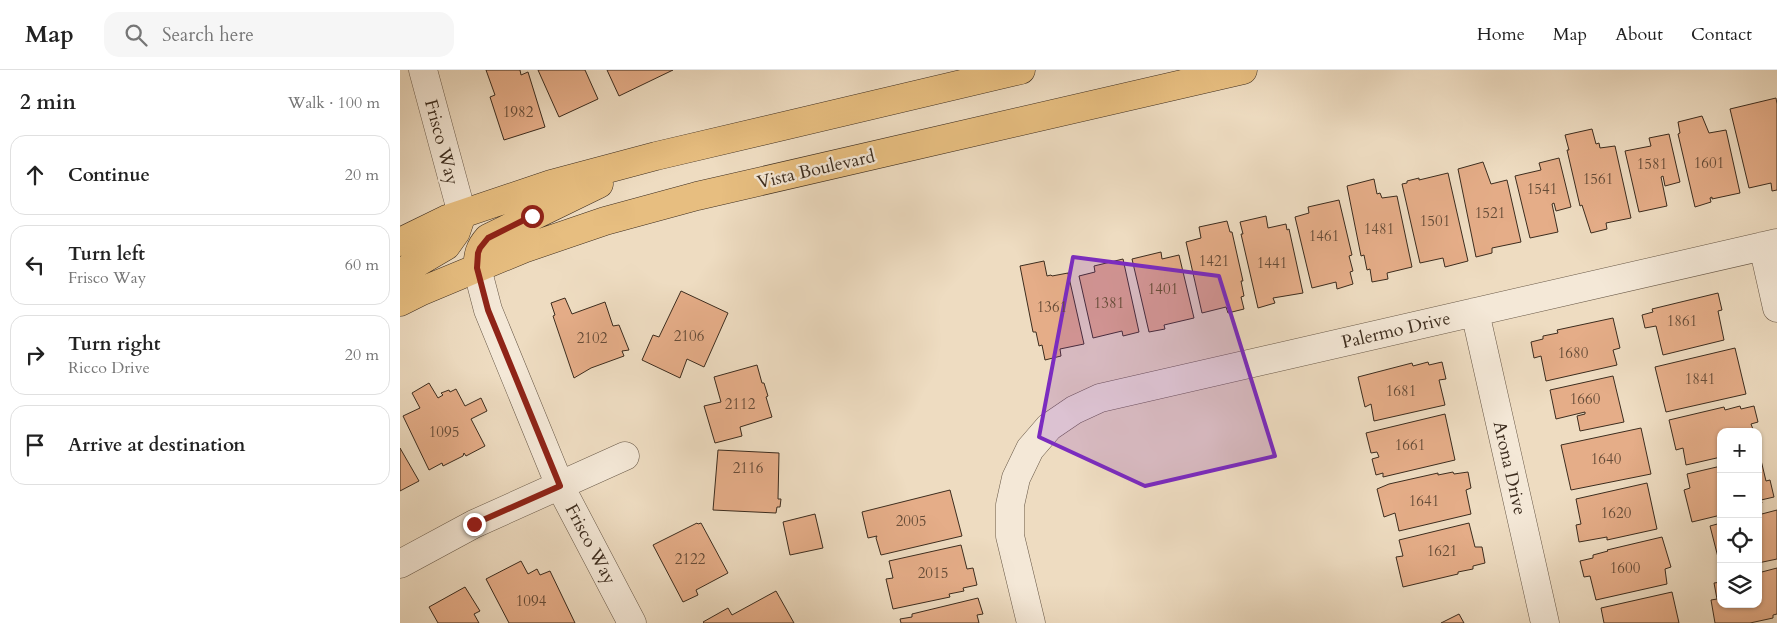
<!DOCTYPE html>
<meta charset="utf-8">
<style>
:root{--surface:#fff;--page:#f6f6f6;--text:#222;--muted:#767676;--line:#e0e0e0}
body{margin:0;font-family:Cardo,serif;background:var(--page);color:var(--text)}
.controls{position:absolute;right:15px;bottom:15px;display:grid;overflow:hidden;border-radius:10px;box-shadow:0 1px 4px #0004}
.controls button{width:45px;height:45px;display:grid;place-items:center;padding:0;border:0;border-bottom:1px solid var(--line);background:var(--surface);color:var(--text);font:25px sans-serif}
.stop{position:absolute;width:15px;height:15px;margin:-11px;border:4px solid #8f2418;border-radius:50%;background:#fff}
.stop.end{background:#8f2418;border-color:#fff;box-shadow:0 1px 5px #0008}
.list{margin:0;padding:0;list-style:none}
h2{display:flex;justify-content:space-between;align-items:center;height:65px;margin:0;padding:0 20px;font-size:21px}
h2 small{font-size:16px;font-weight:400;color:var(--muted)}
.list li{display:grid;grid-template-columns:32px 1fr auto;gap:15px;align-items:center;box-sizing:border-box;height:80px;margin:0 10px 10px;padding:0 10px;border:1px solid var(--line);border-radius:15px}
.list b{display:block;font-size:19px;white-space:nowrap}
.list p{margin:0;font-size:16px;white-space:nowrap;color:var(--muted)}
.list em{font-size:16px;font-style:normal;color:var(--muted)}
.icon{flex:none;width:28px;height:28px;fill:none;stroke:currentColor;stroke-width:2;stroke-linecap:round;stroke-linejoin:round}
.map{position:relative;flex:none;width:1377px;height:553px;overflow:hidden}
header{display:flex;align-items:center;gap:30px;box-sizing:border-box;height:70px;padding:0 25px;background:var(--surface);border-bottom:1px solid var(--line)}
header strong{font-size:24px}
nav{display:flex;gap:28px;margin-inline-start:auto;font-size:18px}
.search{width:350px;height:45px;background:var(--page);display:flex;align-items:center;gap:12px;box-sizing:border-box;padding:0 18px;border-radius:15px;color:var(--muted);font-size:19px}
main{display:flex}
aside{flex:1;background:var(--surface)}
.map>svg:first-child{display:block}
.building{fill:#e5ad88;stroke:#3c2c1e}
.lines{fill:none;stroke-linecap:round;stroke-linejoin:round}
.minor-casing{stroke:#685847;stroke-width:29}
.major-casing{stroke:#3c2c1e;stroke-width:29}
.minor{stroke:#f4e8d7;stroke-width:28}
.major{stroke:#e7be80;stroke-width:28}
.route{stroke:#8f2418;stroke-width:6}
.marked{fill:#7b2cbf;fill-opacity:0.2;stroke:#7b2cbf;stroke-width:4;stroke-linejoin:round}
.labels{text-anchor:middle;stroke-width:4.5;stroke-linejoin:round;paint-order:stroke}
.number-label{font-size:15px;fill:#664c38}
.street-label{font-size:18px;fill:#3c2c1e;stroke:#f4e8d7}
</style>
<header>
<strong>Map</strong>
<div class="search"><svg class="icon" aria-label="search" viewBox="0 0 24 24"><circle cx="10" cy="10" r="6"/><path d="M15 15l6 6"/></svg>Search here</div>
<nav><a>Home</a><a>Map</a><a>About</a><a>Contact</a></nav>
</header>
<main>
<aside>
<h2>2 min<small>Walk · 100 m</small></h2>
<ul class="list">
<li><svg class="icon" aria-label="ahead" viewBox="0 0 24 24"><path d="M12 20V5M6 11l6-6 6 6"/></svg><div><b>Continue</b></div><em>20 m</em></li>
<li><svg class="icon" aria-label="left" viewBox="0 0 24 24"><path d="M17 20v-9H6M10 6l-5 5 5 5"/></svg><div><b>Turn left</b><p>Frisco Way</p></div><em>60 m</em></li>
<li><svg class="icon" aria-label="right" viewBox="0 0 24 24"><path d="M7 20v-9h11M14 6l5 5-5 5"/></svg><div><b>Turn right</b><p>Ricco Drive</p></div><em>20 m</em></li>
<li><svg class="icon" aria-label="arrive" viewBox="0 0 24 24"><path d="M6 21V4h12l-3 4 3 4H6"/></svg><div><b>Arrive at destination</b></div></li>
</ul>
</aside>
<div class="map">
<svg width="1377" height="553" viewBox="0 0 1377 553">
<rect width="100%" height="100%" fill="#eedcc1"/>
<filter id="stains"><feTurbulence type="fractalNoise" baseFrequency=".004" numOctaves="4"/><feColorMatrix values="0 0 0 0 .2 0 0 0 0 .09 0 0 0 0 .02 0 0 0 .5 -.17"/></filter>
<radialGradient id="worn" r=".72"><stop offset=".6" stop-color="#630" stop-opacity="0"/><stop offset="1" stop-color="#630" stop-opacity=".3"/></radialGradient>
<!-- building -->
<path class="building" d="M86 0H120L121 5 128 2 145 57 104 70 90 27 95 25Z
M138 0H185L198 29 159 47Z
M207 0H273L219 26Z
M1376 28 1377 34V120L1372 121 1371 113 1349 118 1330 39Z
M1302 46 1309 63 1326 60 1340 123 1312 129V127L1310 128 1311 132 1295 137 1278 64 1280 63 1278 52Z
M1192 59 1196 74 1199 73 1200 78 1215 76 1231 148 1206 153 1207 159 1191 163 1182 135 1180 136 1167 80H1169L1165 65Z
M1269 64 1280 112 1265 116 1263 106 1261 107 1267 136 1239 142 1225 81 1251 76 1249 68Z
M1159 88 1171 137 1156 141 1154 133 1152 134 1158 162 1130 168 1115 106 1141 100 1139 93Z
M1083 92 1091 114 1107 110 1121 172 1092 178V183L1076 187 1058 99Z
M1048 103 1068 191 1045 197 1043 188 1020 193 1002 114 1007 113V111L1019 108V110Z
M974 109 977 124 980 123 982 128 997 126 1012 197 987 203 988 209 972 212 970 199 967 200 964 185 961 186 947 116Z
M939 130 952 185 949 186 953 201 950 202 953 214 937 219 936 212 912 218 895 147 909 143 908 137Z
M866 146 868 158 886 154 887 160 889 159 903 223 873 228 875 233 858 238 841 164H843L840 152Z
M827 151 830 162H832L843 211H841L844 226 841 227 844 239 828 243 826 237 802 243 786 172 801 168 799 157Z
M761 182 762 189 779 185 794 248 764 255 765 259 749 262 732 189Z
M723 189 739 262 723 266 722 261 693 268 679 206 695 202 694 196Z
M644 191 647 206 651 205 652 206 668 203 684 274 660 279 661 286 645 290 642 275 639 276 636 262H633L620 196Z
M281 221 328 243 304 297 287 289 280 308 242 290 253 265 259 267Z
M1318 223 1322 240 1318 241 1324 270 1263 285 1256 256 1245 258 1242 245 1253 242 1252 239Z
M165 228 172 244 205 232 213 256 219 255 229 280 222 281 224 286 191 298 174 308 153 246 155 245 151 233Z
M1213 248 1220 278 1213 280 1217 295 1146 311 1141 286 1134 288 1131 272 1143 269V266L1158 263 1157 260Z
M1335 278 1346 324 1266 342 1255 297Z
M1028 292 1029 295 1042 292 1046 309 1039 310 1045 335 974 351 971 334 965 337 958 307 1012 293 1013 296Z
M357 295 362 313H364L368 326 366 327 372 347 340 357 342 366 315 373 304 336 321 332 314 307Z
M1213 306 1224 352 1180 361 1177 346 1185 344V342L1156 349 1150 320Z
M29 313 38 328 43 325 41 323 49 320 50 322 56 319 65 336 81 328 87 341 71 349 85 376 66 386 64 383 63 386 43 396 42 393 29 400 3 346 20 338 12 323Z
M1340 336 1341 339 1354 336 1358 352 1351 354 1354 362H1321V387L1286 395 1283 378 1276 380 1269 350 1324 337 1325 340Z
M1045 344 1055 390 983 407V403L976 405 972 389 979 387 977 382 971 383 966 363Z
M1241 358 1251 404 1171 420 1161 375Z
M0 378 19 411 0 421Z
M318 380 379 383 378 429H381L380 437H377L376 443 313 440Z
M1360 386 1366 411 1370 410 1374 427 1361 430 1362 433 1358 434V387Z
M1321 396V445L1292 452 1284 420 1290 418 1287 404Z
M1053 402 1054 404 1068 402 1071 418 1066 420 1071 444 999 461 995 443 984 447 977 419 989 414 1038 403V405Z
M1247 413 1257 459 1207 470V467L1179 472 1176 455 1181 454 1176 429Z
M550 420 562 466 481 485 476 468 477 466 468 468 462 442Z
M1377 440V489L1358 493V445Z
M415 444 423 478 390 485 383 452Z
M297 453 298 454 301 453 328 503 296 520 298 525 283 532 253 475Z
M1069 453 1075 477H1082L1085 493 1073 496V499L1058 502V504L1003 517 996 487 1003 486 999 470Z
M1321 453V499L1310 456Z
M1262 467 1271 497 1265 499 1267 514 1196 530 1190 506 1184 507 1180 491 1193 488V485L1208 481 1207 480Z
M561 475 567 499 573 498 577 515 563 518 564 521 549 524 550 527 493 539 486 509 493 508 489 491Z
M121 491 128 504 137 499 140 505 150 501 175 553H109L86 509Z
M1377 498V544L1373 545V548L1350 553H1315L1311 530 1317 529 1314 513 1321 512V534H1358V503Z
M65 517 80 541 74 544 79 553H38L29 537Z
M376 521 394 553H304L303 552 328 538 332 545Z
M1272 522 1279 553H1204L1201 538Z
M578 528 583 544 577 545 579 553H501L500 549 512 547V544Z
M1059 544 1064 553H1041Z"/>
<g class="lines">
<defs>
<path id="minor" d="M23 0 62 144
M1363 176 1377 238
M77 198 88 240 160 416 232 553
M1075 242 1145 553
M0 494 74 454 225 386
M631 553 610 466V435L616 408 630 379 649 357 674 340 700 328 1377 173"/>
<path id="major" d="M0 172 47 149 151 114 256 86 621 0
M77 198C78 185 79 178 88 168L199 114
M0 203 46 176 56 162 62 144
M0 232 22 221 123 179 205 151 297 126 843 0"/>
</defs>
<!-- minor casing -->
<use href="#minor" class="minor-casing"/>
<!-- major casing -->
<use href="#major" class="major-casing"/>
<!-- minor -->
<use href="#minor" class="minor"/>
<!-- major -->
<use href="#major" class="major"/>
</g>
<g class="lines">
<!-- route -->
<path class="route" d="M74 454 160 416 88 240 77 198 78 183 80 178 88 168 132 146"/>
</g>
<!-- marked area -->
<path class="marked" d="M673 187 819 206 875 386 745 416 639 367Z"/>
<g class="labels">
<!-- number labels -->
<g class="number-label">
<text x="118" y="47">1982</text>
<text x="1309" y="98">1601</text>
<text x="1252" y="99">1581</text>
<text x="1198" y="114">1561</text>
<text x="1142" y="124">1541</text>
<text x="1090" y="148">1521</text>
<text x="1035" y="156">1501</text>
<text x="979" y="164">1481</text>
<text x="924" y="171">1461</text>
<text x="814" y="196">1421</text>
<text x="872" y="198">1441</text>
<text x="763" y="224">1401</text>
<text x="709" y="238">1381</text>
<text x="652" y="242">1361</text>
<text x="1282" y="256">1861</text>
<text x="289" y="271">2106</text>
<text x="192" y="273">2102</text>
<text x="1173" y="288">1680</text>
<text x="1300" y="314">1841</text>
<text x="1001" y="326">1681</text>
<text x="1185" y="334">1660</text>
<text x="340" y="339">2112</text>
<text x="44" y="367">1095</text>
<text x="1010" y="380">1661</text>
<text x="1206" y="394">1640</text>
<text x="348" y="403">2116</text>
<text x="1024" y="436">1641</text>
<text x="1216" y="448">1620</text>
<text x="511" y="456">2005</text>
<text x="1042" y="486">1621</text>
<text x="290" y="494">2122</text>
<text x="1225" y="503">1600</text>
<text x="533" y="508">2015</text>
<text x="131" y="536">1094</text>
</g>
<!-- street labels -->
<g class="street-label">
<text transform="translate(42 72) rotate(75)" y="6">Frisco Way</text>
<text transform="translate(416 99) rotate(-13)" y="6">Vista Boulevard</text>
<text transform="translate(996 260) rotate(-13)" y="6">Palermo Drive</text>
<text transform="translate(1110 398) rotate(77)" y="6">Arona Drive</text>
<text transform="translate(191 474) rotate(62)" y="6">Frisco Way</text>
</g>
</g>
<rect width="100%" height="100%" filter="url(#stains)"/>
<rect width="100%" height="100%" fill="url(#worn)"/>
</svg>
<div class="controls">
<button>+</button>
<button>−</button>
<button><svg class="icon" aria-label="locate" viewBox="0 0 24 24"><circle cx="12" cy="12" r="6"/><path d="M12 2v4M12 18v4M2 12h4M18 12h4"/></svg></button>
<button><svg class="icon" aria-label="layers" viewBox="0 0 24 24"><path d="M12 4l9 5-9 5-9-5zM3 14l9 5 9-5"/></svg></button>
</div>
<div class="stop" style="left:132px;top:146px"></div>
<div class="stop end" style="left:74px;top:454px"></div>
</div>
</main>
